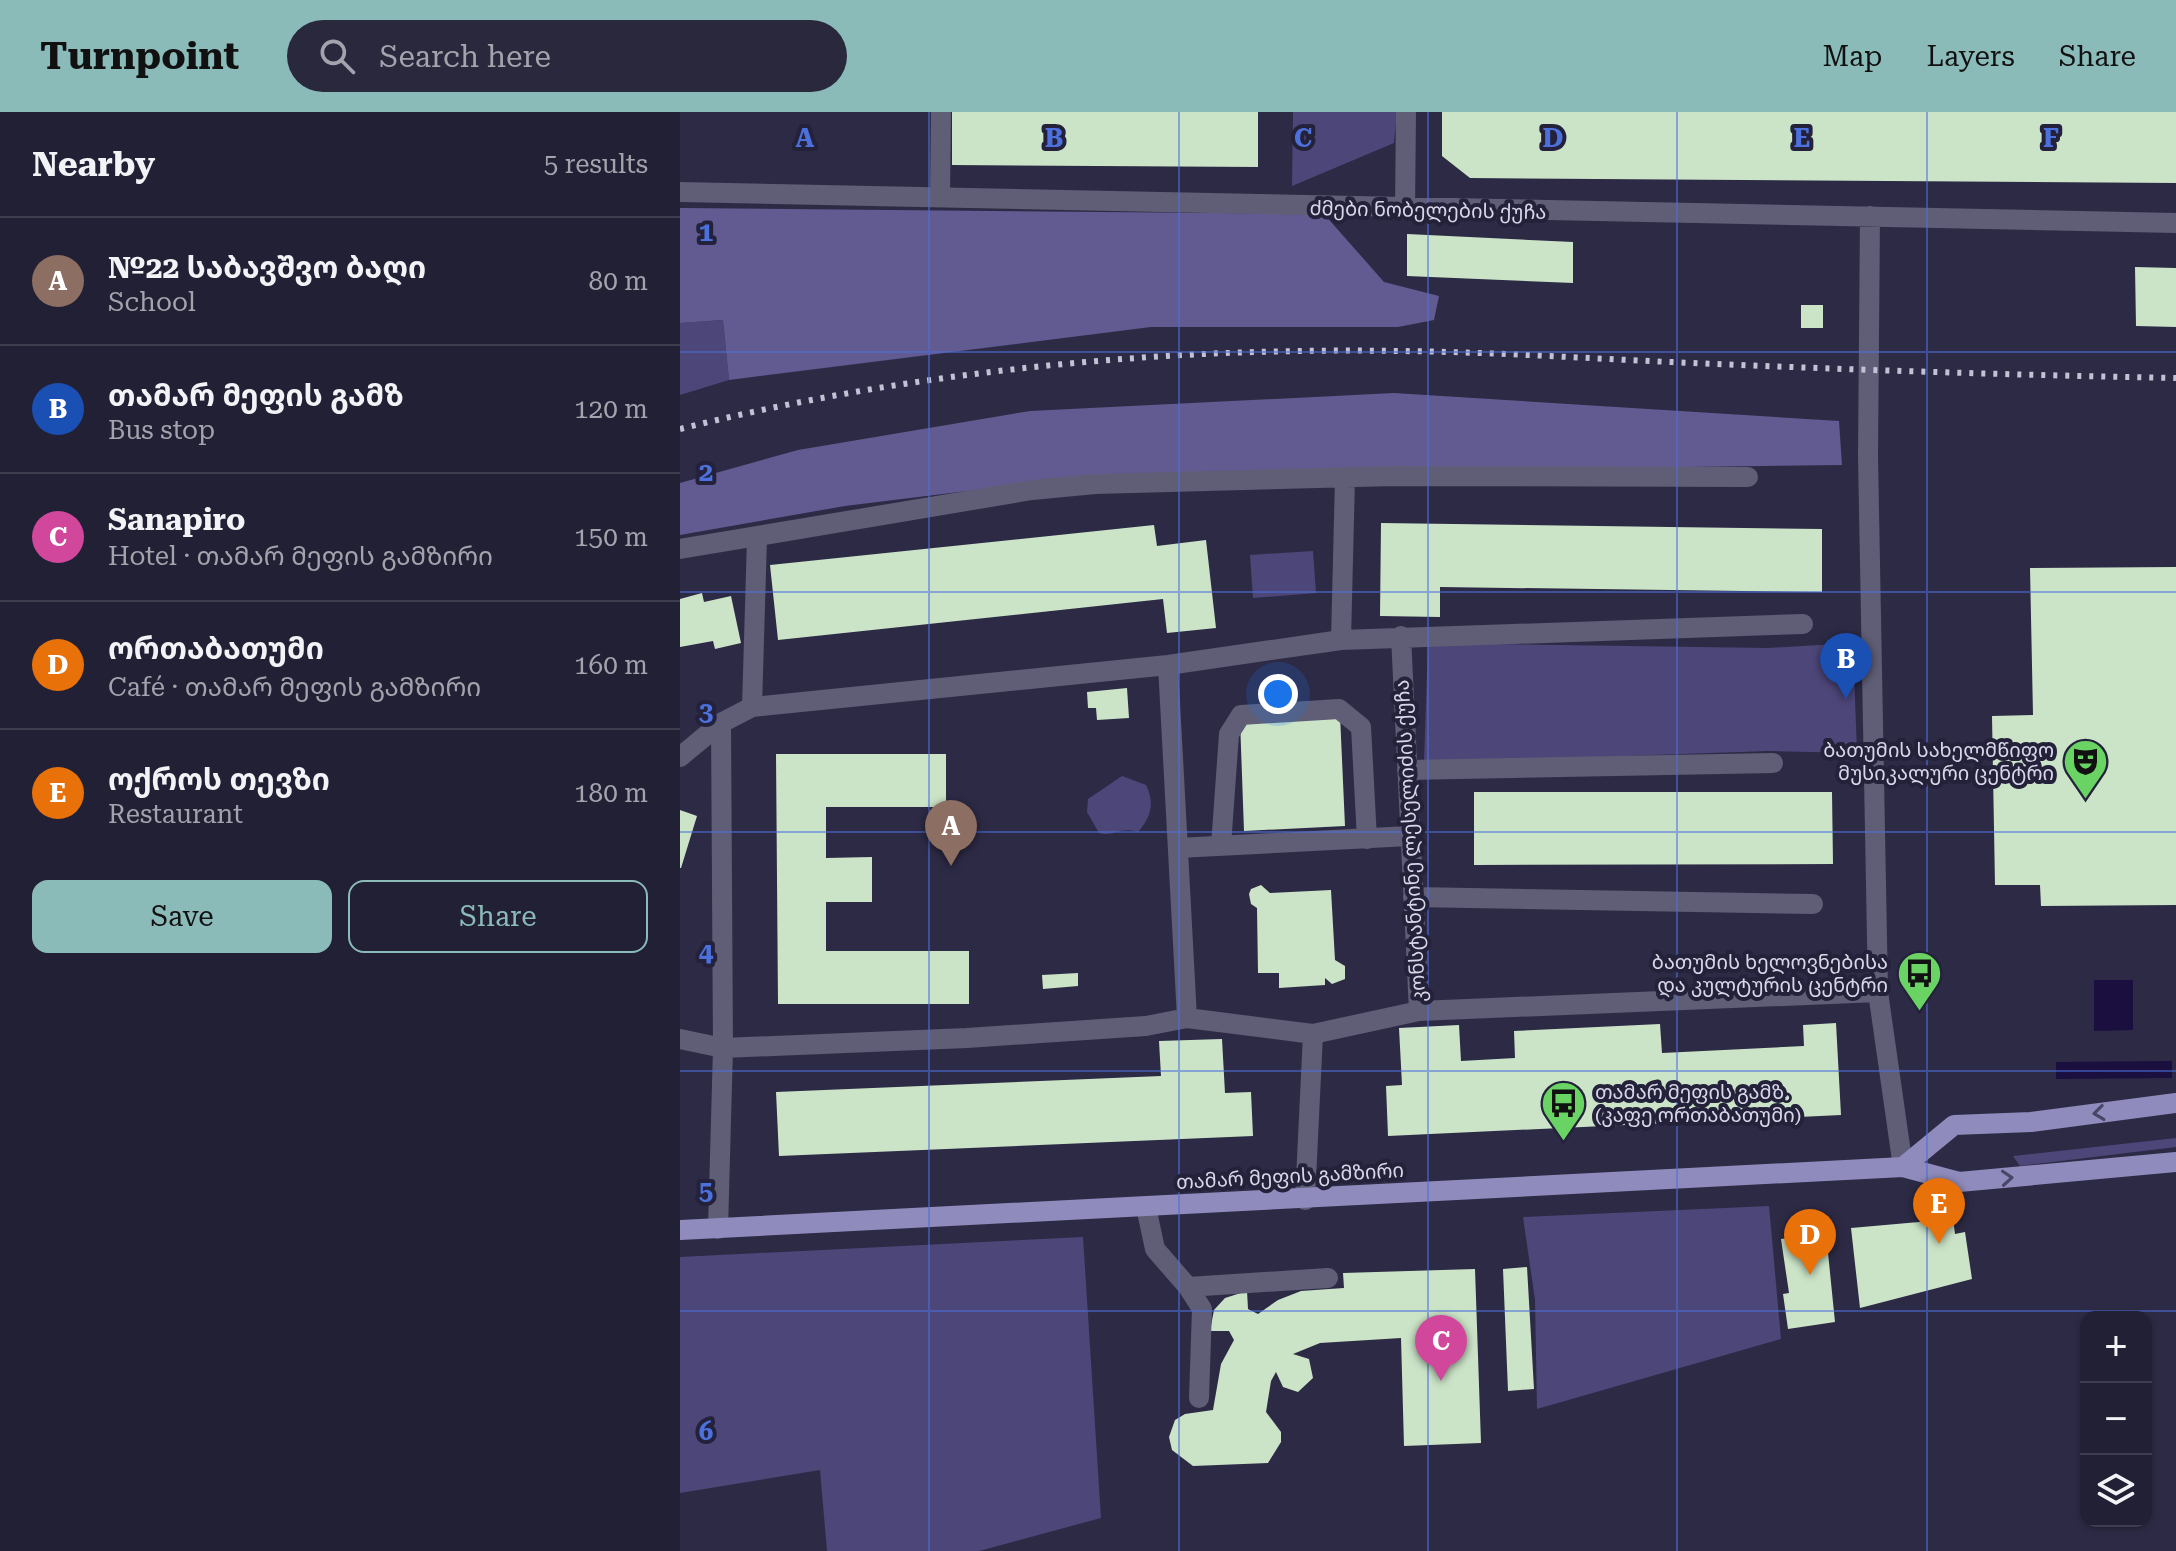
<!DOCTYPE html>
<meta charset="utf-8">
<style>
:root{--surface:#222034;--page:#2a283c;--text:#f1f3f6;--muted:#a2a3ac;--line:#3f3e4f;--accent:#8bbbb9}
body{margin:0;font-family:"Roboto Serif","Noto Sans Georgian",serif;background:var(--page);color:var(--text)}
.controls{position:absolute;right:24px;bottom:24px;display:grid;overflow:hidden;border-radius:16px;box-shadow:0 2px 6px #0004}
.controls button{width:72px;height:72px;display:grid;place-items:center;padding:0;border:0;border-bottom:2px solid var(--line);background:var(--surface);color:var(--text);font:40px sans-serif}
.you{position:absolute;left:598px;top:582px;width:28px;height:28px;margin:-20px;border:6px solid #fff;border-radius:50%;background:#1a73e8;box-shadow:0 0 0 12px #1a73e833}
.badge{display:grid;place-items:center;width:52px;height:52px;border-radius:50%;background:var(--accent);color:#fff;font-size:26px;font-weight:700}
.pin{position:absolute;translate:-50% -66px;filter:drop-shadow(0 2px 4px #0008)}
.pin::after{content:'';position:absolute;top:42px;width:28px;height:24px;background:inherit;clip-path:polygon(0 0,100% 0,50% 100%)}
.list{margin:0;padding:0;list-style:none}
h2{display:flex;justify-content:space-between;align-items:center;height:104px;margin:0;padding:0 32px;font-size:34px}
h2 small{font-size:26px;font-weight:400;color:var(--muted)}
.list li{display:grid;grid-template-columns:52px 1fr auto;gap:24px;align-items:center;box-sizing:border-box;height:128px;padding:0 32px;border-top:2px solid var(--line)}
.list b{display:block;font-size:30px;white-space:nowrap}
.list p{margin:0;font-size:26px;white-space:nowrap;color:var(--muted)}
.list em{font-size:26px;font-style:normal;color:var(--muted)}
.actions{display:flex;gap:16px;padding:24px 32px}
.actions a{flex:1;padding:18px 0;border:2px solid var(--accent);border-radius:16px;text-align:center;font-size:28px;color:var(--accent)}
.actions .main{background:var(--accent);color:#111}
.icon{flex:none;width:44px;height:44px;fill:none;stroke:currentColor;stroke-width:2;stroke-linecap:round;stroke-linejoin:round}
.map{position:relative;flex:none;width:1496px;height:1439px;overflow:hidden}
header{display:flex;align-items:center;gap:48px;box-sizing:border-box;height:112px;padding:0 40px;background:var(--accent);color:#111}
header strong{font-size:38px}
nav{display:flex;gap:44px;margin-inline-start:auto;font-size:28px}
.search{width:560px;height:72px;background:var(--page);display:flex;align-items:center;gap:20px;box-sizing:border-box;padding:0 28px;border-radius:44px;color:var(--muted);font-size:30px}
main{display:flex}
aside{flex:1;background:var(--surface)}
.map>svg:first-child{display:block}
.green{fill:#4d4679}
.forest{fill:#615b91}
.water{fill:#1a0f3e}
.building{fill:#cbe4c8}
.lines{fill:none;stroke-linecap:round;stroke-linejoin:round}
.minor{stroke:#5f5e76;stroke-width:20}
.major{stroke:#8f8bbc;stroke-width:20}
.rail{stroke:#c3c2d4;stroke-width:6;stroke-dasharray:4 8;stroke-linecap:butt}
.oneway{stroke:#494668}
.grid{fill:none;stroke:#4c70dc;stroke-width:2;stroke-opacity:0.55}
.labels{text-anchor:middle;stroke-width:8;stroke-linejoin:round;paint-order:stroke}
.street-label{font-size:20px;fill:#d8d7e8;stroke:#24213a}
.poi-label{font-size:20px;fill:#d8d7e8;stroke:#24213a;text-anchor:end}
.grid-label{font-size:26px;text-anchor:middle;font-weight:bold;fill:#4c70dc;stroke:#24213a;stroke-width:8;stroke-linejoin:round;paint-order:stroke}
</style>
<header>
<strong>Turnpoint</strong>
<div class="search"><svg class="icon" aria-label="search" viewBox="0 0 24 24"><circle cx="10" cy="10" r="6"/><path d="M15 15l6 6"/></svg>Search here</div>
<nav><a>Map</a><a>Layers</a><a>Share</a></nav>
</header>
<main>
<aside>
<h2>Nearby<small>5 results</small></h2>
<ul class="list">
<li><span class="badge" style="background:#8d6e63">A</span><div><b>№22 საბავშვო ბაღი</b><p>School</p></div><em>80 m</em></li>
<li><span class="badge" style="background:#1a4fb4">B</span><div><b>თამარ მეფის გამზ</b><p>Bus stop</p></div><em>120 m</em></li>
<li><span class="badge" style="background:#d1479c">C</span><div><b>Sanapiro</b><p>Hotel · თამარ მეფის გამზირი</p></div><em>150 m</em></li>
<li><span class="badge" style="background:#e8710a">D</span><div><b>ორთაბათუმი</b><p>Café · თამარ მეფის გამზირი</p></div><em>160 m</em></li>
<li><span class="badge" style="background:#e8710a">E</span><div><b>ოქროს თევზი</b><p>Restaurant</p></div><em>180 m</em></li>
</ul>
<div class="actions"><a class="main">Save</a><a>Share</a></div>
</aside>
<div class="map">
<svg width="1496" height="1439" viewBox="0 0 1496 1439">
<rect width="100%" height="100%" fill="#2d2a45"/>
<!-- green -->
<path class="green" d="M613 0H717L714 31 612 74Z
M43 208 49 268 0 283V211Z
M633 439 636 481 573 486 570 443Z
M748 531 1088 536 1173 531 1177 641 1088 639 744 651Z
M442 664 466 673C475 691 471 705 458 720 440 714 434 725 419 721L407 700 408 687Z
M1496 1026V1035L1340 1054 1333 1044Z
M1089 1094 1101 1227 857 1297 855 1188 843 1105Z
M403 1125 421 1406 299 1439H147L140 1358 0 1381V1145Z"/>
<!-- forest -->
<path class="forest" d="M0 96 644 102 704 170 759 184 754 208 718 215H471L49 268 43 208 0 211Z
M714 281 1159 309 1162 353 417 363 165 394 0 423V371L118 338 350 299Z"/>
<!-- water -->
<path class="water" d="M1414 868H1453V918L1414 919Z
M1492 949V966L1376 967V950Z"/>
<!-- building -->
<path class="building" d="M272 0H578V55L272 53Z
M762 0H1496V71L790 66 762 44Z
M727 122 893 130V171L727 164Z
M1455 155 1496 156V215L1456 214Z
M1121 193H1143V216H1121Z
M701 411 1142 417V480L760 475V505L700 504Z
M474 413 477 434 526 428 536 516 487 521 483 487 98 528 90 453Z
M1496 455V793L1361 794 1360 773H1315L1312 604 1353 603 1350 456Z
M22 481 24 490 51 484 61 531 35 537 33 529 0 535V487Z
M447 576 449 606 417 608 416 596H408L407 580Z
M660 603 665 714 564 719 560 608Z
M96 642H266V695H146V746L192 745V790H146V839H289V892H98Z
M794 680H1152L1153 752 794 753Z
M0 698 17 704 1 756H0Z
M581 773 590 781 651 778 655 848 665 854V867L652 872 645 866V873L599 876V861H578L577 796 571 792 569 782 571 777Z
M398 861V874L363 877 362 863Z
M1156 911 1161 1003 708 1024 706 974 722 973 719 916 779 913 781 949 835 946 834 919 980 912 982 941 1124 934 1123 913Z
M542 927 545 981 571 980 573 1024 99 1044 96 980 481 964 479 929Z
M1273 1107 1275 1122 1285 1120 1292 1167 1180 1196 1171 1116Z
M1146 1121 1155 1210 1108 1217 1103 1182 1109 1181 1101 1127Z
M847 1155 854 1277 828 1279 823 1157Z
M795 1157 801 1331 724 1334 721 1226 640 1231 613 1242 629 1247 633 1266 618 1280 603 1275 596 1260 591 1269 586 1300 601 1320V1330L588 1351 513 1354 492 1338 489 1325 495 1308 505 1302 533 1298 541 1252 554 1228 549 1219H530L534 1198 545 1186 567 1179 568 1197 578 1202 598 1188 621 1179 664 1176 663 1161Z"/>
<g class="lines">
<!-- minor -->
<path class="minor" d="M0 80 1496 111
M260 86 261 0
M725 98 726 0
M1190 104 1188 344 1198 880 1223 1055
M0 437 352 378 415 372 714 364 1068 365
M721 524 739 899
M661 528 665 366
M488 553 507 906
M72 595 77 426
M0 645 41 611 72 595 488 553 661 528 1123 512
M727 658 1093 651
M541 734 549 622 561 603 659 597 681 615 687 727
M498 736 729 724
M733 785 1133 792
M0 927 43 936 287 926 466 914 507 906 633 922 739 899 1198 880
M625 1088 633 922
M466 1095 475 1137 508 1175 648 1166
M38 1117 43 936 41 611
M508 1175 522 1197 519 1286"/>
<!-- major -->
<path class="major" d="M1223 1055 1274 1013 1351 1010 1496 991
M0 1118 1223 1055 1279 1070 1496 1050"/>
<!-- rail -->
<path class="rail" d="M0 317C231 259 480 235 719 239 817 240 915 247 1013 251 1174 258 1335 263 1496 266"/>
</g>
<!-- one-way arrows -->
<defs><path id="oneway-chevron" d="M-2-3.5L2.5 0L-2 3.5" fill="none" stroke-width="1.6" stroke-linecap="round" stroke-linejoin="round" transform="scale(2)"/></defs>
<g class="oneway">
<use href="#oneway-chevron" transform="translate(1419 1001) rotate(173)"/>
<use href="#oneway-chevron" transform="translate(1327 1066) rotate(-4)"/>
</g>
<!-- grid -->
<path class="grid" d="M249 0V1439M499 0V1439M748 0V1439M997 0V1439M1247 0V1439M0 240H1496M0 480H1496M0 720H1496M0 959H1496M0 1199H1496"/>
<!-- icons -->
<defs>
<symbol id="theatre-pin" viewBox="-11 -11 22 30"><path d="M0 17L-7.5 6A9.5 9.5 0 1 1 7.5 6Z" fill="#69d464" stroke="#24213a"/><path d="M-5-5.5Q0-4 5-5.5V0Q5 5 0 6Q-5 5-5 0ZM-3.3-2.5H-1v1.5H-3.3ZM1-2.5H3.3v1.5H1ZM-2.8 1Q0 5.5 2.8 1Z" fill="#111"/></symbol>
<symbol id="bus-pin" viewBox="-11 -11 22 30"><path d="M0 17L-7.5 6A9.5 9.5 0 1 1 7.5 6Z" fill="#69d464" stroke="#24213a"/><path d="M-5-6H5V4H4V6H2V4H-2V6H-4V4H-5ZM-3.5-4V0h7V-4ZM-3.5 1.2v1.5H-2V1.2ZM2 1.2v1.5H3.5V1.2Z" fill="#111"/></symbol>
</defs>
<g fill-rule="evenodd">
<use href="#theatre-pin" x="1380" y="624" width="51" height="69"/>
<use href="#bus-pin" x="1214" y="836" width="51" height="69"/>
<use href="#bus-pin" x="858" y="966" width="51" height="69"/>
</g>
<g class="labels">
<!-- street labels -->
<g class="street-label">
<text transform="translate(748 98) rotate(1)" y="7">ძმები ნობელების ქუჩა</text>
<text transform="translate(730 729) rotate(-93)" y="7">კონსტანტინე ლესელიძის ქუჩა</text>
<text transform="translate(610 1064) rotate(-3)" y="7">თამარ მეფის გამზირი</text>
</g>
<!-- poi labels -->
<g class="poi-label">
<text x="1374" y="645">ბათუმის სახელმწიფო<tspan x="1374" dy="23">მუსიკალური ცენტრი</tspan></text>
<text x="1208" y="857">ბათუმის ხელოვნებისა<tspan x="1208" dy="23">და კულტურის ცენტრი</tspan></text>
<text x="915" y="987" text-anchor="start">თამარ მეფის გამზ.<tspan x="915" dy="23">(კაფე ორთაბათუმი)</tspan></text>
</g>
</g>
<g class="grid-label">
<text x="125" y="35">A</text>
<text x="374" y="35">B</text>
<text x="623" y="35">C</text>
<text x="873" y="35">D</text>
<text x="1122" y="35">E</text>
<text x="1371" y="35">F</text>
<text x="26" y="129">1</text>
<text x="26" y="369">2</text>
<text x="26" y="609">3</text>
<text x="26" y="849">4</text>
<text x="26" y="1088">5</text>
<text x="26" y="1328">6</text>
</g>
</svg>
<div class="controls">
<button>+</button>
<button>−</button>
<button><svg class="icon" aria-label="layers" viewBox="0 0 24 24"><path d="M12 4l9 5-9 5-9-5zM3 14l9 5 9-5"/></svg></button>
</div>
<div class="you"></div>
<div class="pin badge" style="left:271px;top:754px;background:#8d6e63">A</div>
<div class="pin badge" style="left:1166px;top:587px;background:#1a4fb4">B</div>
<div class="pin badge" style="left:761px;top:1269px;background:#d1479c">C</div>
<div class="pin badge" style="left:1130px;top:1163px;background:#e8710a">D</div>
<div class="pin badge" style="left:1259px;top:1132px;background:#e8710a">E</div>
</div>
</main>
